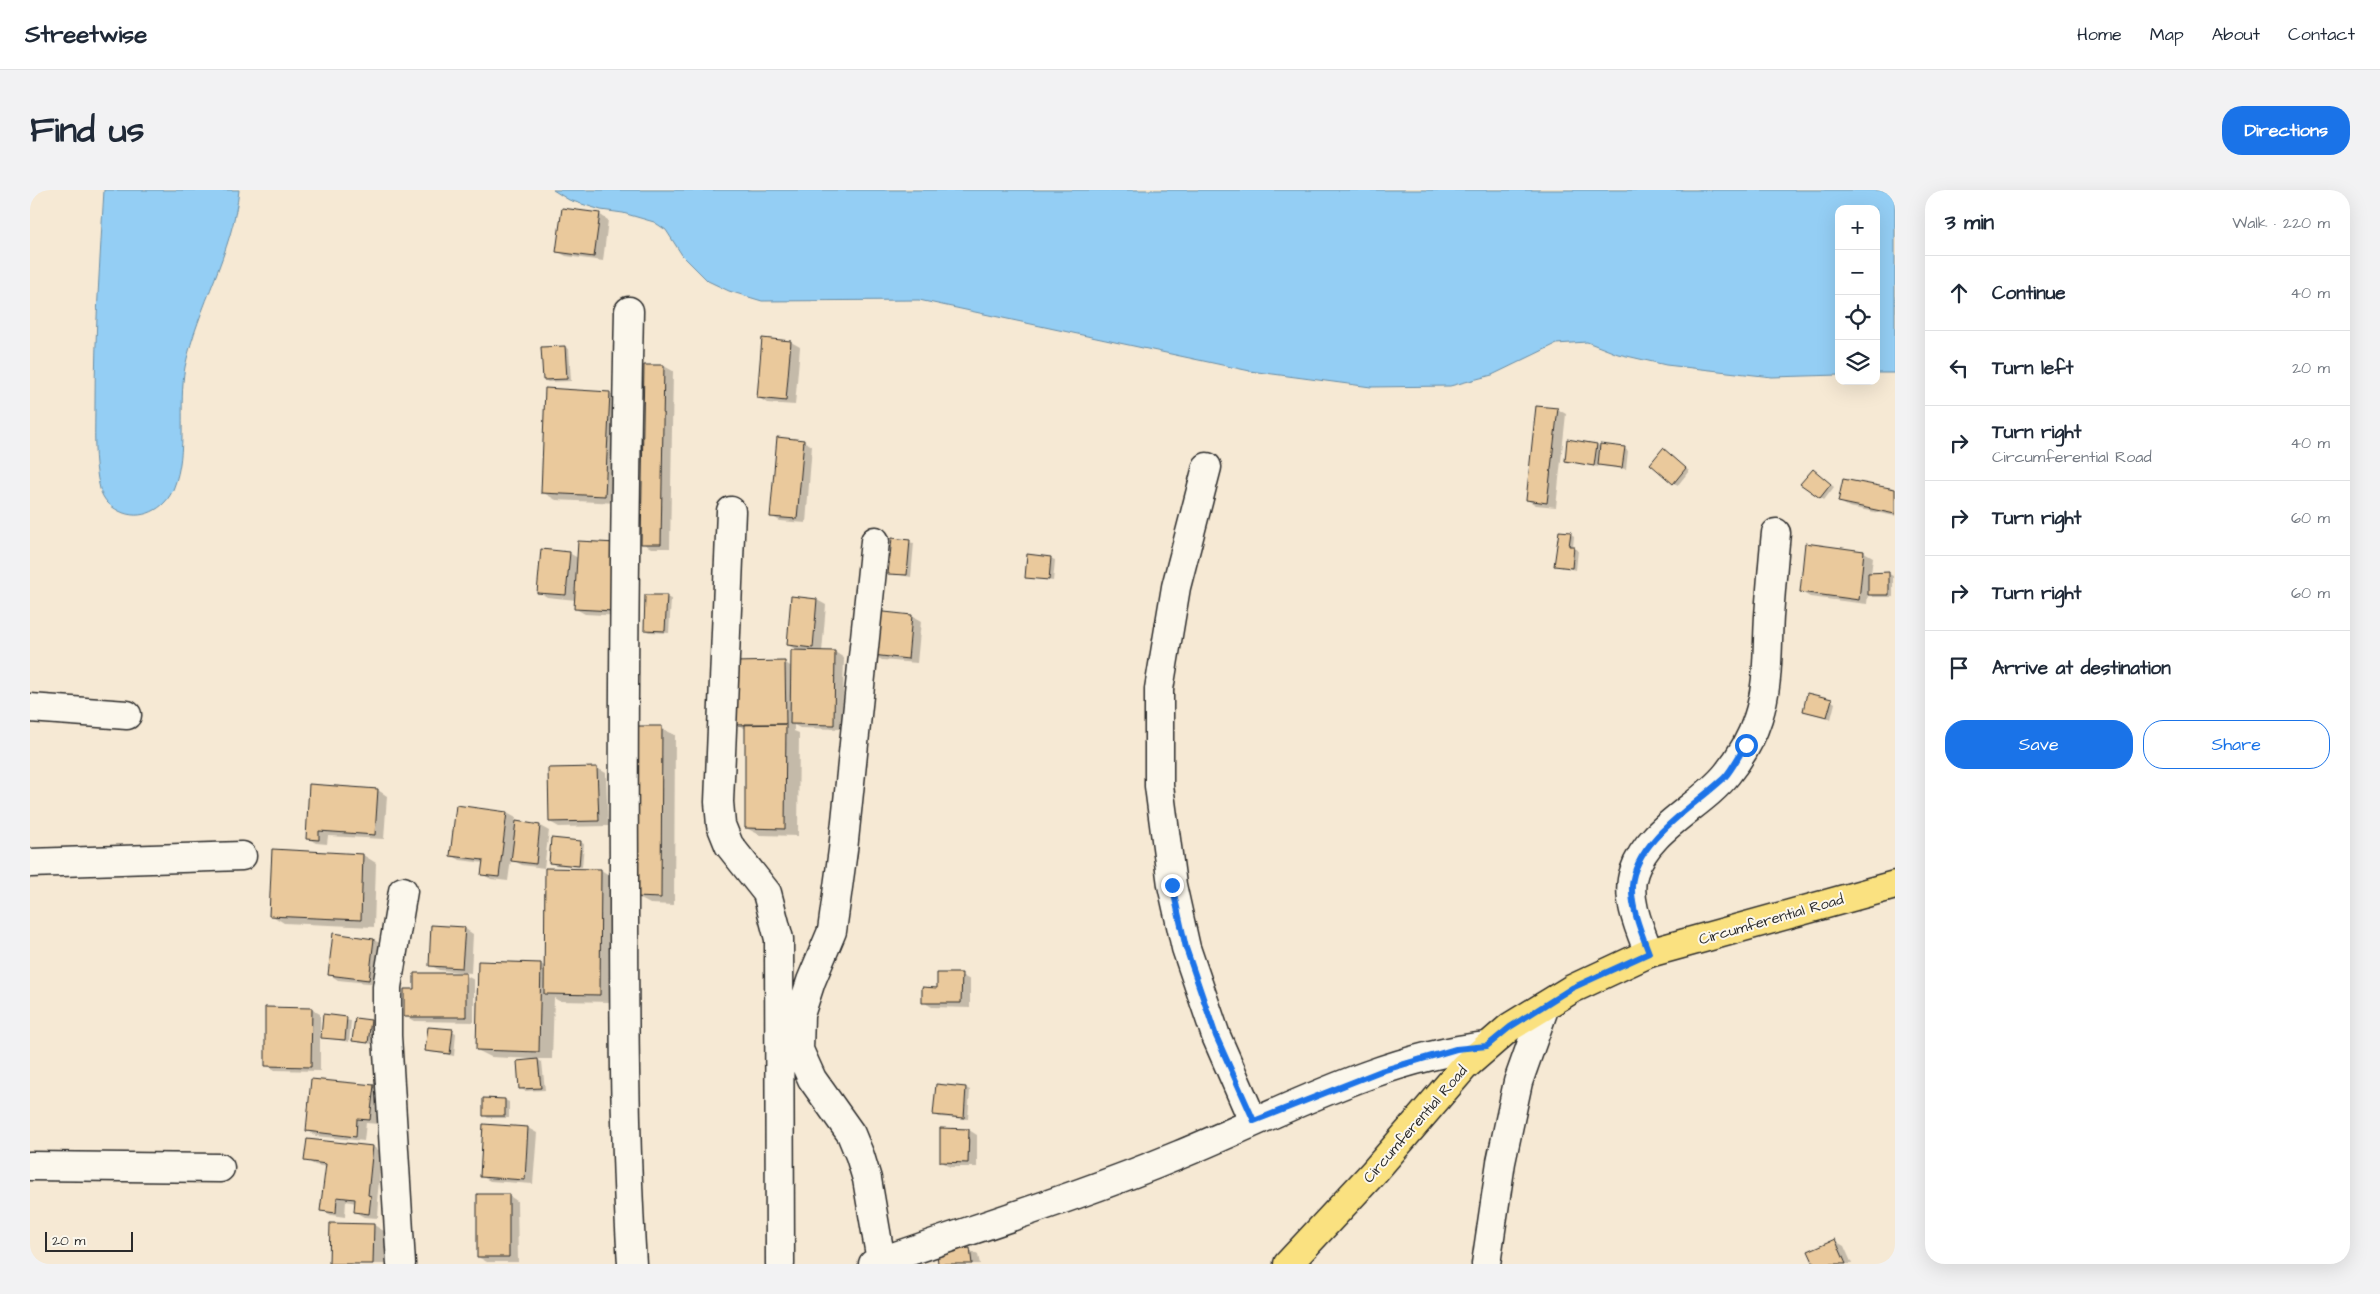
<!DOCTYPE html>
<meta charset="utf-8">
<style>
:root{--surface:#fff;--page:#f2f2f3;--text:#1f2937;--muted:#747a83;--line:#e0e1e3;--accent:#1a73e8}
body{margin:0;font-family:"Architects Daughter",sans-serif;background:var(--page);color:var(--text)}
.controls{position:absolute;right:15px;top:15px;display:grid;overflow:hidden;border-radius:10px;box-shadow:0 5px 20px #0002}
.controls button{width:45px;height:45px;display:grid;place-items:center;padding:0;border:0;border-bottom:1px solid var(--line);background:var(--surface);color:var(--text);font:25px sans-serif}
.scale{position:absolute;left:15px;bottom:12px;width:88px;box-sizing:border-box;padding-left:5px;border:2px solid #2b2b2b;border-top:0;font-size:14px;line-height:18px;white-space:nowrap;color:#2b2b2b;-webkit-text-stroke:4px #fbf7ec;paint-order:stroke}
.stop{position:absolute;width:15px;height:15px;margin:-11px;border:4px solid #1a73e8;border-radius:50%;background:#fff}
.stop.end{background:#1a73e8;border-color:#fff;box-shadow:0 1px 5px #0008}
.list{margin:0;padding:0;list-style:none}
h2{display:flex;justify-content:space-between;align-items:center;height:65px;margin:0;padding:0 20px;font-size:21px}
h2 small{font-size:16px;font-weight:400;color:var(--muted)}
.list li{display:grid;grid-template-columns:32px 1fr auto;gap:15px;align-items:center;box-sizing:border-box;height:75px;padding:0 20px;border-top:1px solid var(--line)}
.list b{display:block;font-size:19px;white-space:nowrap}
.list p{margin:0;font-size:16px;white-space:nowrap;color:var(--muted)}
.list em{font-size:16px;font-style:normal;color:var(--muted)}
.actions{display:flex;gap:10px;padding:15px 20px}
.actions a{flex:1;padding:11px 0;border:1px solid var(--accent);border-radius:20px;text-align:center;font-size:18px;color:var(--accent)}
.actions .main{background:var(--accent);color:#fff}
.icon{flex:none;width:28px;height:28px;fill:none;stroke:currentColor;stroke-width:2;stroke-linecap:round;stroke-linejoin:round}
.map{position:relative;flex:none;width:1865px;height:1074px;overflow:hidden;border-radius:20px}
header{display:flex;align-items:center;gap:30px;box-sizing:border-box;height:70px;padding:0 25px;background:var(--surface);border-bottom:1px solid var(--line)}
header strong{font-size:24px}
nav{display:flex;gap:28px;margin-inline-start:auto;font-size:18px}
.intro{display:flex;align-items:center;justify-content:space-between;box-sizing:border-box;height:120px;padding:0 30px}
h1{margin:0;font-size:35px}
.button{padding:12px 22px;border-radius:20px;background:var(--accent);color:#fff;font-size:18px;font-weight:700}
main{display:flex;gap:30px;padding:0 30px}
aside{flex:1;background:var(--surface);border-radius:20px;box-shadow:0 5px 20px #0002}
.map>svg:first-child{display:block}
.water{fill:#94cef4;stroke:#6a8da4}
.shadow{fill:#0003}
.building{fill:#eac99c;stroke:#2b2b2b}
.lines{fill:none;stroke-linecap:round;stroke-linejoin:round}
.minor-casing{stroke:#2b2b2b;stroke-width:31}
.major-casing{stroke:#2b2b2b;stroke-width:31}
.minor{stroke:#fbf7ec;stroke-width:28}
.major{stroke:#fae180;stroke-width:28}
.route{stroke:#1a73e8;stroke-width:6}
.labels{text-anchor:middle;stroke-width:4;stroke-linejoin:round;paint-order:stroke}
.street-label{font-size:15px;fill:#2b2b2b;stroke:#fbf7ec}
</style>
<header>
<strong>Streetwise</strong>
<nav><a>Home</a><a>Map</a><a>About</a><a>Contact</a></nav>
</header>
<div class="intro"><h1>Find us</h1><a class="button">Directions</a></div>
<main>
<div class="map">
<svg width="1865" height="1074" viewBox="0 0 1865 1074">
<rect width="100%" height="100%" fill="#f6e9d4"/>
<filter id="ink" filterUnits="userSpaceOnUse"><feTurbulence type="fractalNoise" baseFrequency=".02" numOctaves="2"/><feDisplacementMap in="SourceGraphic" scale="10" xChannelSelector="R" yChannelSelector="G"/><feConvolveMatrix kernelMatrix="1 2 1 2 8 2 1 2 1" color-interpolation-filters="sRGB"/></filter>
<g filter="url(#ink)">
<!-- water -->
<path class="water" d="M74 0H209C203 62 168 116 155 177 148 215 158 262 144 297 136 320 110 332 89 321 79 316 73 309 70 299 63 270 65 241 65 212 65 141 70 70 74 0Z
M523 0H1865V183H1846V19H1809V185L1742 187 1636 175 1588 164 1557 152 1526 154 1462 185 1420 196 1341 197 1220 181 889 110 732 111 699 101 678 91 652 65 636 40 624 32 593 23 571 20 539 10Z"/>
<!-- shadow -->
<path class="shadow" d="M569 24 578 30 573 71 536 66 527 61Z
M761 152 770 157 765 215 737 213 729 208Z
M535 157 539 159 541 191 518 192 514 190Z
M634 176 643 181 640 358H621L612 353Z
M580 203 593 211 588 313 526 310 512 302Z
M1527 219 1536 224 1526 317 1506 315 1497 310Z
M774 251 782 256 776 333 750 331 741 326Z
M1567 255 1571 257 1594 258 1598 261 1596 279 1573 276 1568 274V277L1536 271Z
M1638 262 1659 281 1648 295 1644 293Z
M1787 283 1804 297 1794 310 1790 307Z
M1865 301V326L1819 317 1810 312Z
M1540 343 1544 346 1543 357 1548 360 1546 380 1526 376Z
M863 350 884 353 881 387 860 383Z
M1776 355 1834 362 1843 367 1841 384H1859L1863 386V407H1843L1838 404 1837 414 1780 407 1771 402Z
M539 363 548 368 592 426 555 424 546 419V410L517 407 509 402Z
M1020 368 1025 370 1023 391 996 387Z
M636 407 641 409 639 443 619 442 615 440Z
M762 408 787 410 796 415 792 462H805L814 468 812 539 770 538 764 535V541L769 543 768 646 730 645 716 638V539L706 534 754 472 762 477 770 462 758 455Z
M882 426 891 431 887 473 852 470 843 465Z
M1801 510 1805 513 1801 529 1774 521Z
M631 538 645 545 644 715 620 714 607 707Z
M567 578 576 583 578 636 529 637 520 632 519 579Z
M348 600 357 606 354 649 298 646 297 654 286 653 277 648Z
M477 623 486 628 485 633 510 636 519 641 514 678 492 675 481 669 478 691 461 689 452 684 454 673 430 670 422 665Z
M550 652 554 654 552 677 525 675 521 673Z
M243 661 333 665 346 673 344 737 254 733 241 725Z
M571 680 584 688 583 812 529 811 524 808 522 869H506L512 872 515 900 495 901 491 899 504 869 461 867 447 860 450 772 511 774 516 777Z
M434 738 443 744 441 783 409 780 400 775Z
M344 750 353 755 348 794 308 790 299 784Z
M435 785 444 790V832L384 831 375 826 385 800Z
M931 785 940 790V818L902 817 893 812 908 799Z
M281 819 290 824V881L245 880 236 875Z
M295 826 321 831 319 852 292 847Z
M340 831 344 833 342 854 324 850Z
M422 841 426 843 424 866 397 861Z
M907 895 936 898 940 900 938 929 909 927 905 924Z
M343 896 352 902 349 934 336 933 334 951 286 946 278 941Z
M475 910 479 912V928H458L454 925Z
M498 938 507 943 503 994 460 991 451 986Z
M939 940 947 945V977H920L911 971Z
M278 950 343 957 352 962 347 1011 349 1012 348 1028 334 1027 325 1022 326 1013 316 1011 315 1027 301 1025 292 1020 297 977 285 975 276 970Z
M478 1005 487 1011 488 1072H457L448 1067Z
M344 1035 357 1043V1074H300Z
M1805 1051 1814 1056 1822 1074H1785Z
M939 1060 948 1065 950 1074H910Z"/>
<!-- building -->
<path class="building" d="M532 18 570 23 564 67 526 62Z
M732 148 761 151 756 211 727 208Z
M535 156 537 189 513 190 511 157Z
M614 175H634L631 354H611Z
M515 198 580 202 575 306 511 303Z
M1506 216 1528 218 1517 313 1496 310Z
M747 247 774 250 767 329 740 327Z
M1537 249 1567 254 1564 276 1535 271Z
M1570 254 1595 257 1592 278 1568 275Z
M1633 258 1656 278 1643 294 1620 274Z
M1783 279 1801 294 1790 308 1770 294Z
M1813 289 1865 299V324L1808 312Z
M1529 341 1541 342 1539 356H1544L1542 378 1524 376Z
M862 348 880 350 877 385 858 384Z
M548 351 587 353 584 421 544 419Z
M1775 353 1834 361 1829 410 1770 402Z
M511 359 540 362 536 405 507 403Z
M997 364 1021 367 1019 390 995 388Z
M1859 382V405H1838V383Z
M615 405H637L635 441 614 440Z
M761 406 787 409 783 458 757 455Z
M845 421 882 425 878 469 842 465Z
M761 460 805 461 804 535 760 534Z
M755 471 756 534 705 535 704 472Z
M1777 503 1802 509 1797 527 1773 521Z
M715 534H756L755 639 715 638Z
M606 536H632L631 708 605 707Z
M567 577 569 631 519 632 518 578Z
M279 594 348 599 345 645 289 641V650L276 649Z
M426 615 477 622 469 687 451 685 453 670 420 666Z
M486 631 510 635 506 674 481 671Z
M521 648 551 651 549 676 519 673Z
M242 659 333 664 331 730 239 726Z
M515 678 571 679 570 805 514 804Z
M401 735 435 737 432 778 399 776Z
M303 743 344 749 339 790 298 785Z
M448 771 511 773 509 862 446 860Z
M384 783H436V827H374V799H384Z
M907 783H932L931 813H892V797L907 798Z
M235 817 282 818 281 877 235 876Z
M293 824 317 827 315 850 291 848Z
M325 828 341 830 338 853 322 851Z
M398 837 423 839 420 864 395 861Z
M508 869 511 898 489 899 487 871Z
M281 889 344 895 340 930 327 929 326 947 276 941Z
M906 894 936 897 934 928 903 925Z
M453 908 475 909V926H453Z
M453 934 498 937 495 990 450 987Z
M910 938 939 939 938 973 910 972Z
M277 949 343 956 338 1005 341 1006 339 1024 324 1022 325 1009 307 1007 306 1023 290 1021 296 974 274 971Z
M447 1004H479V1067H447Z
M300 1033 344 1034 343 1074H299Z
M1805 1049 1816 1074H1784L1778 1061Z
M940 1058 942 1074H908L907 1062Z"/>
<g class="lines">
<defs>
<path id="minor" d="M599 121C595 310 593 498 594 686 594 816 594 945 602 1074
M1177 277 1146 397 1129 499V596L1142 695 1156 758 1186 846 1223 931
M701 321 689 612 691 635 699 655 737 703 749 749 750 1074
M845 351 813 660 802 741 781 791 770 825 769 860 782 889 821 944 830 966 837 989 851 1071
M0 518 97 525
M0 673 212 666
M1619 763C1610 740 1595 707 1604 682 1618 638 1671 617 1697 584 1710 568 1722 547 1728 528 1739 495 1737 460 1739 426 1741 399 1743 371 1746 343
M0 976 190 978
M371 1074 357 846V797L373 701
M843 1074C945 1038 1048 1007 1149 965 1246 925 1351 867 1457 856
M1456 1074 1471 972 1488 892 1515 816"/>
<path id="major" d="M1258 1074 1343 983 1434 877 1480 837 1542 799 1619 763 1865 695"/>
</defs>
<!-- minor casing -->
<use href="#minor" class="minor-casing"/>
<!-- major casing -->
<use href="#major" class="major-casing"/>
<!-- minor -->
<use href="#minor" class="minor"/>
<!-- major -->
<use href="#major" class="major"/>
</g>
</g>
<g class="lines" filter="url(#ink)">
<!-- route -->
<path class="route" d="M1142 695 1156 758 1186 846 1224 931 1351 881 1426 859 1457 856 1480 837 1542 798 1619 763C1611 742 1601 718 1602 696 1605 650 1665 616 1695 587 1703 578 1709 565 1716 555"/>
</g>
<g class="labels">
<!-- street labels -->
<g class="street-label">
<text transform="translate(1741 729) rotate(-16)" y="5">Circumferential Road</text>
<text transform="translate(1385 934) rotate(-49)" y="5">Circumferential Road</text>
</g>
</g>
</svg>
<div class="controls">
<button>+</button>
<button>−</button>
<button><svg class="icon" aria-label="locate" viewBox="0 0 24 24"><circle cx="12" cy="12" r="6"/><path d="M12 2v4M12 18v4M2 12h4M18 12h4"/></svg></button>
<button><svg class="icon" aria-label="layers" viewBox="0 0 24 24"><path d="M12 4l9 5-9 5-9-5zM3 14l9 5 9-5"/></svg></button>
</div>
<div class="scale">20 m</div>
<div class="stop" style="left:1716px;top:555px"></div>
<div class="stop end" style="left:1142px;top:695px"></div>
</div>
<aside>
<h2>3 min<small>Walk · 220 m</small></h2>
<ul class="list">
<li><svg class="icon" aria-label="ahead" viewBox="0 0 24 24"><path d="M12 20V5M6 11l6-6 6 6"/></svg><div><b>Continue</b></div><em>40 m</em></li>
<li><svg class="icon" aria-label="left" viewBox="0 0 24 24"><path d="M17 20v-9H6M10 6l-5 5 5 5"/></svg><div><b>Turn left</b></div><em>20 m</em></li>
<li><svg class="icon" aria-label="right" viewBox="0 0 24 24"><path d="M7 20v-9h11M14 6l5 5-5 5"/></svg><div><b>Turn right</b><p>Circumferential Road</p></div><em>40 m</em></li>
<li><svg class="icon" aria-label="right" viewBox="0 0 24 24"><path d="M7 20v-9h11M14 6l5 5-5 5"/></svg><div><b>Turn right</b></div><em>60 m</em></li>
<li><svg class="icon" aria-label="right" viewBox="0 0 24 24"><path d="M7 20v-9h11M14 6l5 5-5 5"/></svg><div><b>Turn right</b></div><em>60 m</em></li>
<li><svg class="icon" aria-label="arrive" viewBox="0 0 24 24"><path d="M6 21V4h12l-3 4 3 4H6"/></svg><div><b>Arrive at destination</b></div></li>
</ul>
<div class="actions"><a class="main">Save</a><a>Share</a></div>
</aside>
</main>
